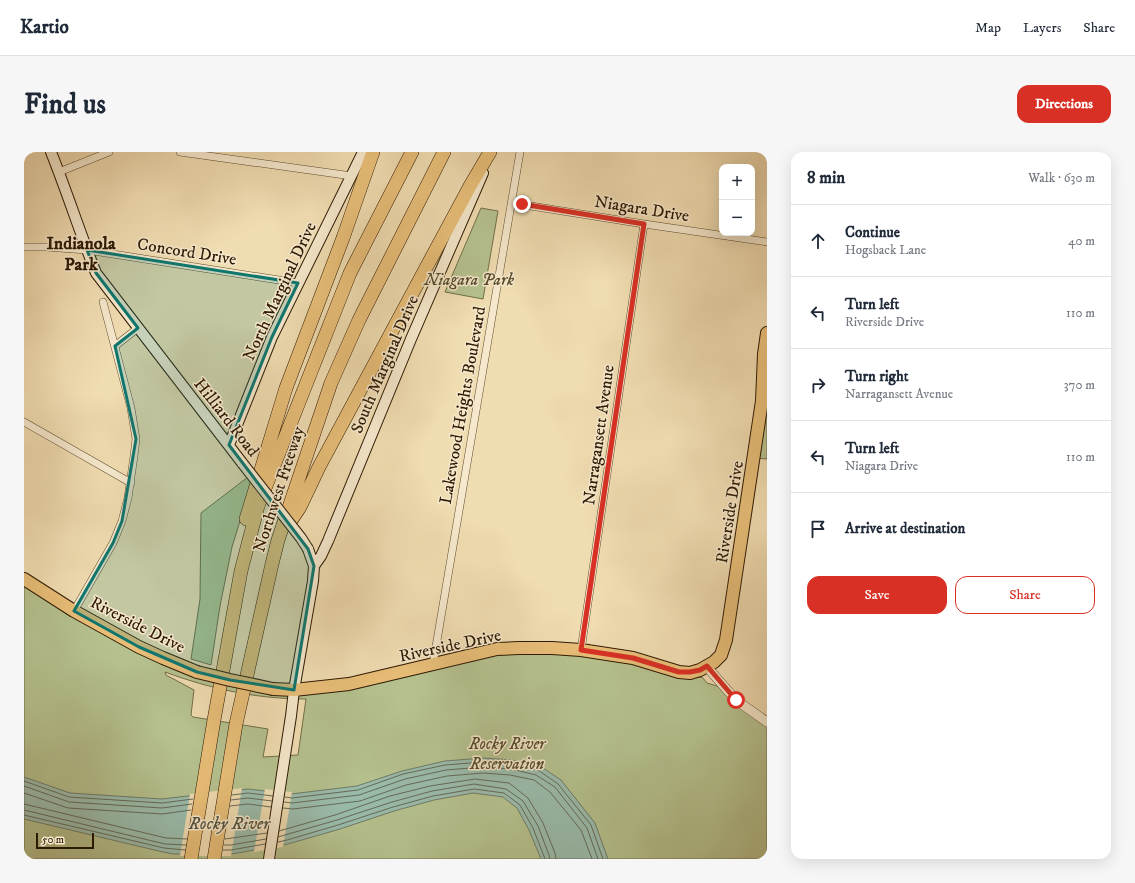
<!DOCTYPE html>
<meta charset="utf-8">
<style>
:root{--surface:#fff;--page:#f6f6f7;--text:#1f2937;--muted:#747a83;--line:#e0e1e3;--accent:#d93025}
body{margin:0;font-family:"IM FELL DW Pica",serif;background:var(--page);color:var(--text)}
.controls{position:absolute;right:12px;top:12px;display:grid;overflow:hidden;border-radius:8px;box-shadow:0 4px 16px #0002}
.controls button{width:36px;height:36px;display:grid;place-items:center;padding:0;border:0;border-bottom:1px solid var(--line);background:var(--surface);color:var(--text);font:20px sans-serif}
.scale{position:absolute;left:12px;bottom:10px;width:58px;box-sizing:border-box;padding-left:4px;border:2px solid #2e1903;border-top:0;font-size:11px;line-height:14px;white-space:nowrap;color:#2e1903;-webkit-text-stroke:3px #f5e8cc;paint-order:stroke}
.stop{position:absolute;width:12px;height:12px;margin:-9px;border:3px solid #d93025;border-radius:50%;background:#fff}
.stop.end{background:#d93025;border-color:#fff;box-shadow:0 1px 4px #0008}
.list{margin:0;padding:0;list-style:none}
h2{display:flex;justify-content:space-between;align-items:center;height:52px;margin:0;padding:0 16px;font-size:17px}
h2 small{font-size:13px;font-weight:400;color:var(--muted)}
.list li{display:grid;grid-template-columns:26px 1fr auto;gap:12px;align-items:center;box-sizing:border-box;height:72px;padding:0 16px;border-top:1px solid var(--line)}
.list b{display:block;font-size:15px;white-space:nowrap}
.list p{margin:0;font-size:13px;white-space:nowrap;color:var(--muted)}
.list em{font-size:13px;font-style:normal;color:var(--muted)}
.actions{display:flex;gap:8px;padding:12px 16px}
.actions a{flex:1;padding:9px 0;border:1px solid var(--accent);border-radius:12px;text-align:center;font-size:14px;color:var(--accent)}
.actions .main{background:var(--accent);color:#fff}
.icon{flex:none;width:22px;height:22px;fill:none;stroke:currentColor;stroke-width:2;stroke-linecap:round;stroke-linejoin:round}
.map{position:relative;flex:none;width:743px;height:707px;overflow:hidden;border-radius:12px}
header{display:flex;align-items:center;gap:24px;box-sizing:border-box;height:56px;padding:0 20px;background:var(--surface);border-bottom:1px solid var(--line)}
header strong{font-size:19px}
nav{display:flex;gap:22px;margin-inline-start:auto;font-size:14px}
.intro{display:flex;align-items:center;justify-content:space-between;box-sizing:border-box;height:96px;padding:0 24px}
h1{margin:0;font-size:28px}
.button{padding:10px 18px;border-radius:12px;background:var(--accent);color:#fff;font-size:14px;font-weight:700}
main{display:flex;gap:24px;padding:0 24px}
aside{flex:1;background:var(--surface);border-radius:12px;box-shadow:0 4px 16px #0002}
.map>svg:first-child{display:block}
.green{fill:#b5c28f;stroke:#726e49;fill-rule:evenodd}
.water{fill:#9abcac;stroke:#6f7b68}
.pier{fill:#f0dcb1}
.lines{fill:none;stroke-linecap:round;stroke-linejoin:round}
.shore{stroke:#646a58;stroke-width:1}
.minor-casing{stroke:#5e4a2e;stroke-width:8}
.tertiary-casing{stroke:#5e4a2e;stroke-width:10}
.secondary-casing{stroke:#2e1903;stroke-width:12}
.primary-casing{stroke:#2e1903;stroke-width:14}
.motorway-casing{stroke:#2e1903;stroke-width:14}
.minor{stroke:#f5e8cc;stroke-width:7}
.tertiary{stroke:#f5e8cc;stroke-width:9}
.secondary{stroke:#f5e8cc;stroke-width:10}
.primary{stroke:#e8be78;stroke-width:12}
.motorway{stroke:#e8be78;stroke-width:13}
.secondary-bridge-casing{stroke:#2e1903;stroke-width:12;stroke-linecap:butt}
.primary-bridge-casing{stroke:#2e1903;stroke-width:14;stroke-linecap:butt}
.secondary-bridge{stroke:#f5e8cc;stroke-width:10}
.primary-bridge{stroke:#e8be78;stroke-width:12}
.route{stroke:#d93025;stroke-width:5}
.marked{fill:#0f766e;fill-opacity:0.2;stroke:#0f766e;stroke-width:3;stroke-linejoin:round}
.labels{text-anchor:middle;stroke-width:3;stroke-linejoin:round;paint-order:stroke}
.street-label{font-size:17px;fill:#2e1903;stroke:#f5e8cc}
.park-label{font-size:17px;font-style:italic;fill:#564c2d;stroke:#f5e8cc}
.neighbourhood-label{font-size:18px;font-weight:bold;fill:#2e1903;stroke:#f5e8cc}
.water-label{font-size:18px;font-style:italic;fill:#54523e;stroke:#f5e8cc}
</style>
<header>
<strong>Kartio</strong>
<nav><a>Map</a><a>Layers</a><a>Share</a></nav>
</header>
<div class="intro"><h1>Find us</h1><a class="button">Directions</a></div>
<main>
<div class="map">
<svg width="743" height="707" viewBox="0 0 743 707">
<rect width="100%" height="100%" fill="#f0dcb1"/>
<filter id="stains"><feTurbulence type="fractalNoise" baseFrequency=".005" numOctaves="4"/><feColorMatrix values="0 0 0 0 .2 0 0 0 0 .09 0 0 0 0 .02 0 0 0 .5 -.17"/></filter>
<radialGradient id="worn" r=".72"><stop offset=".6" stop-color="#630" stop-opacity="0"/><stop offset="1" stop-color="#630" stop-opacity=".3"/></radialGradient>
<!-- green -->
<path class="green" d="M457 56 474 59 459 147 421 140Z
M743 198V307L732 306Z
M224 325 228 330 208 395 196 454 187 513 167 507 176 447 177 361Z
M0 429 111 492 188 524 281 536 474 494 596 506 664 526 678 525 683 531 703 537 743 565V707H0ZM141 520C187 537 233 547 282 547L274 603 239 605 244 577 169 565 167 563 170 538 142 523Z"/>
<!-- water -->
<path class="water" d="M459 606 488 608 516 614 537 628 571 671 584 707H517L505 678 493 656 479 645 449 641 410 648 370 659 316 677 264 692 208 702H150L139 700 0 667V625L46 641 138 647 224 637 267 642 333 634 378 619 421 609Z"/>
<!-- pier -->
<path class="pier" d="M218 636 207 704H156L166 642Z
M241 637 268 640 259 695 230 700Z"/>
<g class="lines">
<!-- shore -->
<path class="shore" d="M0 629 45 645 138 651 169 647
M0 634 45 650 138 656 168 652
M0 641 44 656 138 662 167 658
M208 643 224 641 249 644
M261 645 268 646 334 638 379 622 421 613 459 610 487 612 514 618 534 632 567 673 579 707
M207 648 224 646 248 649
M260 650 268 651 335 643 381 627 422 618 459 615 487 617 512 623 531 635 563 676 574 707
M0 652 142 686 163 687
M206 654 224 652 247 655
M259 656 269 657 336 649 382 633 423 624 459 621 486 623 510 628 526 640 557 678 568 707
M0 658 141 692 162 693
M0 663 140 696 161 698
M255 679 311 663 366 644 406 634 451 627 485 631 504 646 519 671 531 701 532 707
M254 685 313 668 368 650 408 639 450 632 482 637 499 649 514 674 525 703 526 707
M201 687 243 681
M254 690 263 688 314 673 369 655 409 644 450 637 480 641 496 653 509 676 521 707
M200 693H207L242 687
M199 698H207L241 692"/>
<defs>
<path id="minor" d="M156 0 328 24
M35 20 85 0
M488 51 620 72 743 90
M0 95H22L63 98 274 131
M91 194 114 176
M0 270 107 331
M50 459 89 391 98 369 104 346 110 304 112 287 107 256 79 150
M557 498 620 72
M409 512 496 0"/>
<path id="tertiary" d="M683 515 712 548 743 570"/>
<path id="secondary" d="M27 0C43 40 56 81 72 121L219 312
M205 293 248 185 339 0
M290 414 297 404 304 389 387 187 459 21
M245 707 267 564 270 538 289 429 290 414 284 397"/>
<path id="primary" d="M0 427 50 459 115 495 139 506 173 520
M249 537 270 538 325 532 473 497 495 496H528L557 498 609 506 655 520 666 521 676 518 690 510 697 503 702 488 738 249 740 202 743 181"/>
<path id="motorway" d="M222 367 262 236 319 86 349 0
M264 373 276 355 295 315 446 34 466 0
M167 707 190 568 217 419 234 354 326 121 388 0
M190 707 212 572 248 412 254 388 307 231 335 168 420 0"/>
</defs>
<!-- minor casing -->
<use href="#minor" class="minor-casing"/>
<!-- tertiary casing -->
<use href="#tertiary" class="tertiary-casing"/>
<!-- secondary casing -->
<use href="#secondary" class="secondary-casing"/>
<!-- primary casing -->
<use href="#primary" class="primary-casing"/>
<!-- motorway casing -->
<use href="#motorway" class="motorway-casing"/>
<!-- minor -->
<use href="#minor" class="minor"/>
<!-- tertiary -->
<use href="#tertiary" class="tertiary"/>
<!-- secondary -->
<use href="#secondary" class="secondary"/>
<!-- primary -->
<use href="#primary" class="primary"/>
<!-- motorway -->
<use href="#motorway" class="motorway"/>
<defs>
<path id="secondary-bridge" d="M219 312 277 386 284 397"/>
<path id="primary-bridge" d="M173 520 206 528 249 537"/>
</defs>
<!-- secondary-bridge casing -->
<use href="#secondary-bridge" class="secondary-bridge-casing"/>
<!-- primary-bridge casing -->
<use href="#primary-bridge" class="primary-bridge-casing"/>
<!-- secondary-bridge -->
<use href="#secondary-bridge" class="secondary-bridge"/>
<!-- primary-bridge -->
<use href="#primary-bridge" class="primary-bridge"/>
</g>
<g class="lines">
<!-- route -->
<path class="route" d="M498 52 620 72 557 498 609 506 655 520H666L676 518 683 514 712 548"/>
</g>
<!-- marked area -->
<path class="marked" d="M63 98 274 131 248 185 205 293 284 397 290 414 270 538 206 528 173 520 115 495 50 459 89 391 98 369 112 287 91 194 114 176 72 121Z"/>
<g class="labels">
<!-- street labels -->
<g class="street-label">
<text transform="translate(618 56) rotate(9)" y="6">Niagara Drive</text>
<text transform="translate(163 99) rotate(9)" y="6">Concord Drive</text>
<text transform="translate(255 139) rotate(-65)" y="6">North Marginal Drive</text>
<text transform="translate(360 212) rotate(-67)" y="6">South Marginal Drive</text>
<text transform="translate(438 253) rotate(-80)" y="6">Lakewood Heights Boulevard</text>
<text transform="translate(203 265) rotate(52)" y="6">Hilliard Road</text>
<text transform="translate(574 283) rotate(-82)" y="6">Narragansett Avenue</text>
<text transform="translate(254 337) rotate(-72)" y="6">Northwest Freeway</text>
<text transform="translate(705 360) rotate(-81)" y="6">Riverside Drive</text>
<text transform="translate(114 472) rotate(27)" y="6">Riverside Drive</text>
<text transform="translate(426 493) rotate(-12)" y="6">Riverside Drive</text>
</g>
<!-- park labels -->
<g class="park-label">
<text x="445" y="133">Niagara Park</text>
<text x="483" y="597">Rocky River<tspan x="483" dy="20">Reservation</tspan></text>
</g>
<!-- neighbourhood labels -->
<g class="neighbourhood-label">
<text x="57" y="97">Indianola<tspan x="57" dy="21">Park</tspan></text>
</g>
<!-- water labels -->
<g class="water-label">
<text x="205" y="677">Rocky River</text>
</g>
</g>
<rect width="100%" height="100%" filter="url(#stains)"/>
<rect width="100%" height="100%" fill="url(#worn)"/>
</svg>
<div class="controls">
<button>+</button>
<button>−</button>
</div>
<div class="scale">50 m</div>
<div class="stop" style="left:712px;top:548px"></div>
<div class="stop end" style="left:498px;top:52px"></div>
</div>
<aside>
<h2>8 min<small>Walk · 630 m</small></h2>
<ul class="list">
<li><svg class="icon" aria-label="ahead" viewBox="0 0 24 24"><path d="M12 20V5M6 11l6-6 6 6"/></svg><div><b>Continue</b><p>Hogsback Lane</p></div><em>40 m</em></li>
<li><svg class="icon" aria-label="left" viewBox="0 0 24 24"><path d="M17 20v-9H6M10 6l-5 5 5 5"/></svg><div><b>Turn left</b><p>Riverside Drive</p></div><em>110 m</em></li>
<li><svg class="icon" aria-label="right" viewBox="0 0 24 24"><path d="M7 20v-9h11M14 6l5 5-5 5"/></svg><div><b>Turn right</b><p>Narragansett Avenue</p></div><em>370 m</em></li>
<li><svg class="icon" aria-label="left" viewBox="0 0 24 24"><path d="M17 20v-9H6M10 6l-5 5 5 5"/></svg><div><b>Turn left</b><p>Niagara Drive</p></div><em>110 m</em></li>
<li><svg class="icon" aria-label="arrive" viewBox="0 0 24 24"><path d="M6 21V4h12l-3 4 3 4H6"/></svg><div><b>Arrive at destination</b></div></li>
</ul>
<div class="actions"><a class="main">Save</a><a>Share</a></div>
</aside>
</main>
